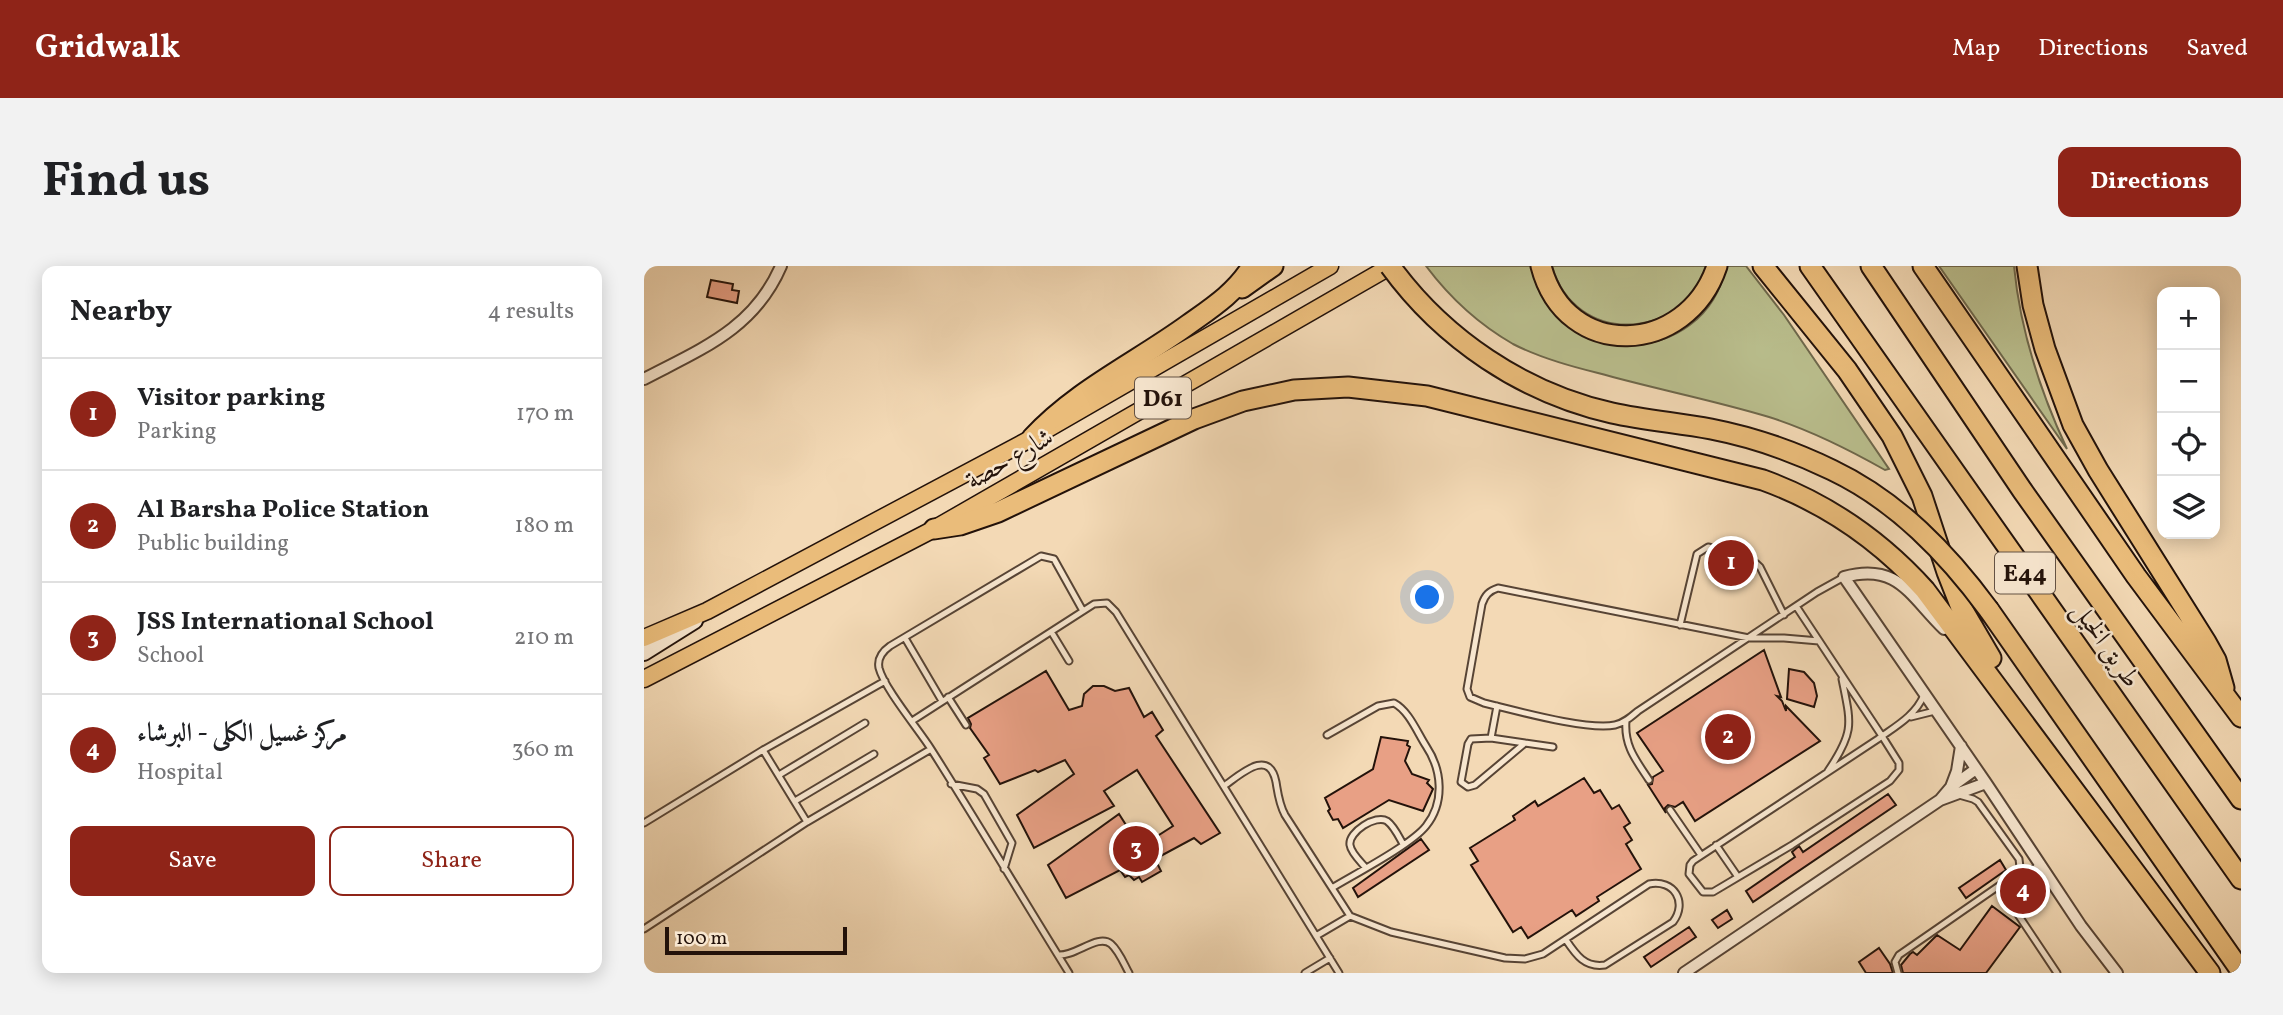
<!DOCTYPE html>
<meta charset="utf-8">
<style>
:root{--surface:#fff;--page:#f2f2f2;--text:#202124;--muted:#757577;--line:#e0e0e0;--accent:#8f2418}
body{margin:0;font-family:Vollkorn,Amiri,serif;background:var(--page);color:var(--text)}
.controls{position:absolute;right:21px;top:21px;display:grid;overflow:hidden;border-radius:14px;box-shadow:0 4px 18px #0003}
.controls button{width:63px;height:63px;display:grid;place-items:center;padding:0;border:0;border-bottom:2px solid var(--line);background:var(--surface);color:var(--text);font:35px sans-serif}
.scale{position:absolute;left:21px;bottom:18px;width:182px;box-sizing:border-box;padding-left:7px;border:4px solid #23120a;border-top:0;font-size:19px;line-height:24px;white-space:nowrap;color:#23120a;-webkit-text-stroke:5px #f7e6cf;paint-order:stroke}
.you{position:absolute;left:784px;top:332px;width:24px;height:24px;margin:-18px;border:5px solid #fff;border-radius:50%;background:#1a73e8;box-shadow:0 0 0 10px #1a73e833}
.badge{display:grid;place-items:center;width:46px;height:46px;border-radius:50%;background:var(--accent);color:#fff;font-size:23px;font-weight:700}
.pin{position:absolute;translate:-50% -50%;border:4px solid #fff;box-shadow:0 2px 7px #0006}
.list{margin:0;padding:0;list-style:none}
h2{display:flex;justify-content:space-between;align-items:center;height:91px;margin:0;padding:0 28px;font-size:30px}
h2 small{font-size:23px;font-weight:400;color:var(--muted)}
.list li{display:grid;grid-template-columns:46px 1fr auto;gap:21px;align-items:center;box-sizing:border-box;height:112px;padding:0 28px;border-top:2px solid var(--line)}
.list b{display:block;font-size:26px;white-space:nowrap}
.list p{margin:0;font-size:23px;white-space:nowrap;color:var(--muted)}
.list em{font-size:23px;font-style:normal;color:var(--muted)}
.actions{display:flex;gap:14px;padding:21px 28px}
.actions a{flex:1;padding:16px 0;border:2px solid var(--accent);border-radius:14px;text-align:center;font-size:24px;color:var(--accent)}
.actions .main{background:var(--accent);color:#fff}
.icon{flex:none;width:38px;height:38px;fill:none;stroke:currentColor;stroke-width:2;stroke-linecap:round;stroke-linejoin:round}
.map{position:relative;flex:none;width:1597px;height:707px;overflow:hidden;border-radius:14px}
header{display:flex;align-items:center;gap:42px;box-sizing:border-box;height:98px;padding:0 35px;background:var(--accent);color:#fff}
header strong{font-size:33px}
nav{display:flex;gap:38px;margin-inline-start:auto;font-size:24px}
.intro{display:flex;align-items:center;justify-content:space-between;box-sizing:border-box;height:168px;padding:0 42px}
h1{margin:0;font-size:49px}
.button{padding:18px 32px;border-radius:14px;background:var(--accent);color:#fff;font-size:24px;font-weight:700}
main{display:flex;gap:42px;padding:0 42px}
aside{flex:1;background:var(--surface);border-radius:14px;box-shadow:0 4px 18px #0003}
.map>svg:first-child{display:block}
.green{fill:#babf8e;stroke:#6e684c;stroke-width:2}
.building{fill:#e8a085;stroke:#23120a;stroke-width:2}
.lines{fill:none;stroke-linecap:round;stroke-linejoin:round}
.lane-casing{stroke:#574435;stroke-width:9}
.street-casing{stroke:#574435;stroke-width:14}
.secondary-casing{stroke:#23120a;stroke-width:18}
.primary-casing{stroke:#23120a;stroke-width:19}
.highway-casing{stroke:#23120a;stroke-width:23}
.lane{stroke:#f7e6cf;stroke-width:5}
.street{stroke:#f7e6cf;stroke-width:10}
.secondary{stroke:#f7e6cf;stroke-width:14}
.primary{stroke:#eabc7a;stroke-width:16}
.highway{stroke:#eabc7a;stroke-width:19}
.highway-bridge-casing{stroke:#23120a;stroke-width:23;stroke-linecap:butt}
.highway-bridge{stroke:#eabc7a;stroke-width:19}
.labels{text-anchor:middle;stroke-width:5;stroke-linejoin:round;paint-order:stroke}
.shield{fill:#f7e6cf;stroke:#635245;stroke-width:2}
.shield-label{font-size:24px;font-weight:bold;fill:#23120a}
.street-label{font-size:26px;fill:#23120a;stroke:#f7e6cf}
</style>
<header>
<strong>Gridwalk</strong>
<nav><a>Map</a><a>Directions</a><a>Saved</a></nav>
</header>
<div class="intro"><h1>Find us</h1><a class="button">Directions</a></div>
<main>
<aside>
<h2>Nearby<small>4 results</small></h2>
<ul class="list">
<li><span class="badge">1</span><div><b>Visitor parking</b><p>Parking</p></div><em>170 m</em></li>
<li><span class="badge">2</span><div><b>Al Barsha Police Station</b><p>Public building</p></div><em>180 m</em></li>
<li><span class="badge">3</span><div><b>JSS International School</b><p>School</p></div><em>210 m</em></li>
<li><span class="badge">4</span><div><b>مركز غسيل الكلى - البرشاء</b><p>Hospital</p></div><em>360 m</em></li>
</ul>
<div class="actions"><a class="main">Save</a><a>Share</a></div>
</aside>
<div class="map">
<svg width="1597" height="707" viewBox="0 0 1597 707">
<rect width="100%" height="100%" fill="#f3d9b5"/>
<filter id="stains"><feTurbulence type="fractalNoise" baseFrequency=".00286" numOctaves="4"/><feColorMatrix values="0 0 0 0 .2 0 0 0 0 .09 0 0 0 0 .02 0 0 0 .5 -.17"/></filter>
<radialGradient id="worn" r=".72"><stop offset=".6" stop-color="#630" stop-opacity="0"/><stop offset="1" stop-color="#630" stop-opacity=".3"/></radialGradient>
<!-- green -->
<path class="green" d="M782 0H887C909 105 1061 105 1082 0H1102L1140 49 1245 203 1241 204C1204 183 1166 164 1125 151 1069 134 1011 123 954 107 925 100 896 92 869 78 834 58 806 32 782 0Z
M908 0H1065C1038 75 931 81 908 0Z
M1295 0H1370C1376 64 1396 125 1423 183Z"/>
<!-- building -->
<path class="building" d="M67 14 89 18 88 24 95 25 93 37 63 31Z
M1120 384 1137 431 1133 430 1138 435 1142 445V440L1176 475 1051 555 1039 536 1031 541 1024 539 1021 542 1022 547 1004 519 1008 518 1009 511 1019 505 993 467Z
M1145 403 1160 406 1170 417 1173 430 1170 441 1143 433Z
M402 405 425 444 438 440 440 428 449 420H460L471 425 485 422 500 451 508 446 519 464 512 470 576 567 557 578 550 572 511 593 517 605 498 616 495 611 490 614 485 609 481 611 476 604 422 632 404 599 475 548 496 581 529 560 493 504 460 525 470 540 390 582 373 549 430 508 421 494 394 506 391 504 356 518 340 492 345 489 326 462 327 458 324 452Z
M737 471 764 475 763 479 766 481 761 495 768 508 785 514 783 517 789 523 779 545 745 534 699 562 694 553 689 554 684 545 686 543 681 532 729 503Z
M940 512 950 527 956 524 968 543 975 539 986 557 980 561 988 574 982 578 997 603 953 631 955 635 932 650 928 644 884 672 877 661 869 666 827 599 834 595 826 582 871 554 869 550 891 535 894 540Z
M1244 528 1252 539 1109 636 1102 625 1151 591 1148 586 1155 580 1159 586Z
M777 573 785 584 714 631 709 622Z
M1356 594 1362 604 1322 632 1315 622Z
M1348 640 1376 661 1342 707H1259L1257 699 1266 688 1269 686 1273 689 1293 669 1316 684Z
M1083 644 1088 653 1074 662 1068 654Z
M1045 661 1052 671 1007 701 1000 691Z
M1235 682 1246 698 1249 707H1222L1215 696Z"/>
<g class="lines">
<defs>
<path id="lane" d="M1152 340 1238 470 1255 497V504L1246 515 1148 579 1069 626H1059L1045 608 1046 599 1049 595 1234 473C1252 460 1271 450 1280 429
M1036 359 1053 288 1064 281C1082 285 1103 287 1116 301L1140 349
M408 367 425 395
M261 372 298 435
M1175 375 1140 372H1105L854 322C845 325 841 329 838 338L823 423 826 431 840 437C870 444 944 465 971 459 980 457 987 451 994 445L1173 326 1200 311
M304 431 322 459
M1267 451 1291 445
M268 455 450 338 463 337 472 346 695 707
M982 455C980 480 992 494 1005 514
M683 469 734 440 750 437C765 445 773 466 782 480 798 504 801 536 782 560 767 579 711 608 688 622
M847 472 853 440
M881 477 847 472 827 473 824 478 817 516 824 521 831 519 881 477 909 481
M119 484 163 556
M1184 505C1211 465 1207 458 1198 413
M135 509 221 457
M307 518 333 523 340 528 368 577 360 603
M580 520C596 509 625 481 632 516 634 528 635 538 641 549L706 650 747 666 861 692 881 693 899 688 1005 618C1030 613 1044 636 1029 656L961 699C941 702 932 689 922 674
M151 535 230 488
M1026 544 1057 589
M0 557 119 484 241 415
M1072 579 1094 611
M722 602C717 596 707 587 706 579 704 566 732 548 743 555 750 560 755 571 759 578
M1359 617 1382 609 1396 598
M1355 620 1413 707
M0 663 163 556 287 483
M672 670 706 650
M414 689C431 691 454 667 467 678 475 685 480 698 485 707
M425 707C379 633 334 557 287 483 275 464 240 422 235 402 233 392 239 385 246 380L397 290 410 293 439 345
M661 707 686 692
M1254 707 1251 696 1255 689 1359 617 1376 601 1375 593 1334 536 1329 533 1315 529"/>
<path id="street" d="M0 113C57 83 110 63 137 0
M1300 363C1266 330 1254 296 1200 311L1342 517 1437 660 1473 707
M1307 521 1313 505 1317 480
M1296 534 1342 517
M1040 707 1296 534 1307 521 1332 503"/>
<path id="secondary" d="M0 387 51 355"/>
<path id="primary" d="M0 372 63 345 388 172 686 0
M0 413 290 263 747 0"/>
<path id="highway" d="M897 0C922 96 1043 90 1073 0
M1119 0 1203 104 1248 170 1278 230 1303 306 1316 339 1347 392
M1166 0 1597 613
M1227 0 1378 224 1597 533
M1279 0 1492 310 1597 451
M1383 0 1389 39 1401 83 1429 159 1454 204 1562 376 1572 394 1580 422
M598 22 629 0
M388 172C432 124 493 96 545 58 569 41 592 26 608 0
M290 263 316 259 354 246 550 153 599 135 650 124 704 121 783 130 1119 214C1182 237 1236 274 1281 324L1566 707
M1345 344 1597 705"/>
</defs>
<!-- lane casing -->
<use href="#lane" class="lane-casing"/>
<!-- street casing -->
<use href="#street" class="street-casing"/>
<!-- secondary casing -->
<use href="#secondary" class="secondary-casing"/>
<!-- primary casing -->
<use href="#primary" class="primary-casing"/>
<!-- highway casing -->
<use href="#highway" class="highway-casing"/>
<!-- lane -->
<use href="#lane" class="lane"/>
<!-- street -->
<use href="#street" class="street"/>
<!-- secondary -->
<use href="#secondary" class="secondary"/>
<!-- primary -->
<use href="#primary" class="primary"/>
<!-- highway -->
<use href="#highway" class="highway"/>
<defs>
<path id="highway-bridge" d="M746 0C799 73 879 127 968 147 1000 154 1034 157 1067 163 1108 171 1151 186 1188 204 1253 235 1303 287 1345 344"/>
</defs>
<!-- highway-bridge casing -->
<use href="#highway-bridge" class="highway-bridge-casing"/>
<!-- highway-bridge -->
<use href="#highway-bridge" class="highway-bridge"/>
</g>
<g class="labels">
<!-- shield labels -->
<g class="shield">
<rect x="491" y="111.5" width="56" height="41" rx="5"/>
<rect x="1351" y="286.5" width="60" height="41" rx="5"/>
</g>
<g class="shield-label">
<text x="519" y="140">D61</text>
<text x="1381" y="315">E44</text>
</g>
<!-- street labels -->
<g class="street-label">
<text transform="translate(365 192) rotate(-30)" y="9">شارع حصة</text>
<text transform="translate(1463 378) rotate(55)" y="9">طريق الخيل</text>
</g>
</g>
<rect width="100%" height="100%" filter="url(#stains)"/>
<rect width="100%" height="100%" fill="url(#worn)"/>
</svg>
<div class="controls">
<button>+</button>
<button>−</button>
<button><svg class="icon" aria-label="locate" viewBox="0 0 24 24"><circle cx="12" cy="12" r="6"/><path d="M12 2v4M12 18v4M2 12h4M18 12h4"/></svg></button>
<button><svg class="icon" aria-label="layers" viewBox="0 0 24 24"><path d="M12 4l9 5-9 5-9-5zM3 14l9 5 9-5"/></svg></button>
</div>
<div class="scale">100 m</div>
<div class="you"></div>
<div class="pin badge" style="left:1087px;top:297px">1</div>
<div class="pin badge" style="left:1084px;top:471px">2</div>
<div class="pin badge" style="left:492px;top:583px">3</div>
<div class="pin badge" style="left:1379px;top:625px">4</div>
</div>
</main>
